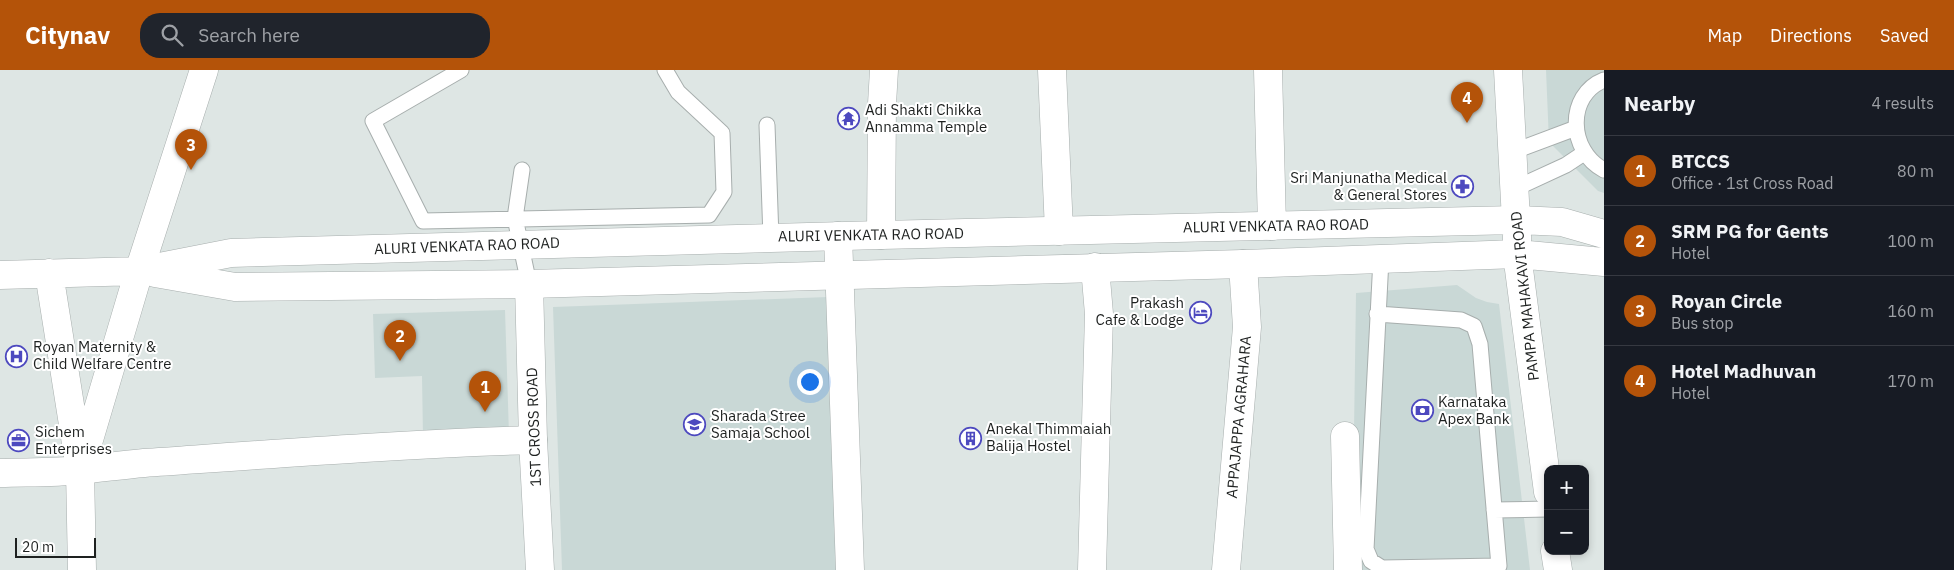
<!DOCTYPE html>
<meta charset="utf-8">
<style>
:root{--surface:#171b24;--page:#20242c;--text:#f1f3f6;--muted:#9ea1a6;--line:#363941;--accent:#b45309}
body{margin:0;font-family:"IBM Plex Sans",sans-serif;background:var(--page);color:var(--text)}
.controls{position:absolute;right:15px;bottom:15px;display:grid;overflow:hidden;border-radius:10px;box-shadow:0 2px 8px #0003}
.controls button{width:45px;height:45px;display:grid;place-items:center;padding:0;border:0;border-bottom:1px solid var(--line);background:var(--surface);color:var(--text);font:25px sans-serif}
.scale{position:absolute;left:15px;bottom:12px;width:81px;box-sizing:border-box;padding-left:5px;border:2px solid #1e2120;border-top:0;font-size:14px;line-height:18px;white-space:nowrap;color:#1e2120;-webkit-text-stroke:4px #fff;paint-order:stroke}
.you{position:absolute;left:809px;top:311px;width:18px;height:18px;margin:-12px;border:4px solid #fff;border-radius:50%;background:#1a73e8;box-shadow:0 0 0 8px #1a73e833}
.badge{display:grid;place-items:center;width:32px;height:32px;border-radius:50%;background:var(--accent);color:#fff;font-size:16px;font-weight:700}
.pin{position:absolute;translate:-50% -41px;filter:drop-shadow(0 1px 2px #0008)}
.pin::after{content:'';position:absolute;top:26px;width:18px;height:15px;background:inherit;clip-path:polygon(0 0,100% 0,50% 100%)}
.list{margin:0;padding:0;list-style:none}
h2{display:flex;justify-content:space-between;align-items:center;height:65px;margin:0;padding:0 20px;font-size:21px}
h2 small{font-size:16px;font-weight:400;color:var(--muted)}
.list li{display:grid;grid-template-columns:32px 1fr auto;gap:15px;align-items:center;box-sizing:border-box;height:70px;padding:0 20px;border-top:1px solid var(--line)}
.list b{display:block;font-size:19px;white-space:nowrap}
.list p{margin:0;font-size:16px;white-space:nowrap;color:var(--muted)}
.list em{font-size:16px;font-style:normal;color:var(--muted)}
.icon{flex:none;width:28px;height:28px;fill:none;stroke:currentColor;stroke-width:2;stroke-linecap:round;stroke-linejoin:round}
.map{position:relative;flex:none;width:1604px;height:500px;overflow:hidden}
header{display:flex;align-items:center;gap:30px;box-sizing:border-box;height:70px;padding:0 25px;background:var(--accent);color:#fff}
header strong{font-size:24px}
nav{display:flex;gap:28px;margin-inline-start:auto;font-size:18px}
.search{width:350px;height:45px;background:var(--page);display:flex;align-items:center;gap:12px;box-sizing:border-box;padding:0 18px;border-radius:20px;color:var(--muted);font-size:19px}
main{display:flex}
aside{flex:1;background:var(--surface)}
.map>svg:first-child{display:block}
.built{fill:#c9d8d6}
.lines{fill:none;stroke-linecap:round;stroke-linejoin:round}
.service-casing{stroke:#a7aead;stroke-width:17}
.minor-casing{stroke:#a7aead;stroke-width:29}
.tertiary-casing{stroke:#a7aead;stroke-width:29}
.secondary-casing{stroke:#a7aead;stroke-width:29}
.service{stroke:#fff;stroke-width:15}
.minor{stroke:#fff;stroke-width:28}
.tertiary{stroke:#fff;stroke-width:28}
.secondary{stroke:#fff;stroke-width:28}
.labels{text-anchor:middle;stroke-width:4;stroke-linejoin:round;paint-order:stroke}
.poi-label{font-size:15px;fill:#1e2120;stroke:#fff;text-anchor:start}
.street-label{font-size:15px;fill:#1e2120;stroke:#fff}
</style>
<header>
<strong>Citynav</strong>
<div class="search"><svg class="icon" aria-label="search" viewBox="0 0 24 24"><circle cx="10" cy="10" r="6"/><path d="M15 15l6 6"/></svg>Search here</div>
<nav><a>Map</a><a>Directions</a><a>Saved</a></nav>
</header>
<main>
<div class="map">
<svg width="1604" height="500" viewBox="0 0 1604 500">
<rect width="100%" height="100%" fill="#dee6e4"/>
<!-- built -->
<path class="built" d="M1546 0H1604V123L1598 121 1549 72Z
M1457 215 1476 228 1487 232 1499 234 1530 500H1352L1356 223Z
M828 227 839 500H562L553 237Z
M505 240 509 365 423 367 422 306 375 308 373 244Z"/>
<g class="lines">
<defs>
<path id="service" d="M461 0 373 51 423 151 709 145 724 122 722 63 678 22 665 0
M1604 10C1566 25 1568 81 1604 100
M767 55 771 168
M1512 82 1576 58
M522 100 515 148 529 214
M1514 119 1566 95 1584 83
M1377 244 1461 250 1474 256 1480 274 1499 496 1382 498 1371 491 1366 479 1381 189
M1494 440 1548 439"/>
<path id="minor" d="M1052 0 1059 161
M1268 0 1272 156
M1508 0 1516 150
M881 165 882 34 884 0
M838 166 850 500
M1345 366 1348 500
M0 403C26 402 53 403 80 400 101 398 122 395 144 393 273 384 403 374 533 370
M1092 500 1099 244 1095 197
M1226 500 1247 257 1243 194"/>
<path id="tertiary" d="M529 214 533 370 540 500"/>
<path id="secondary" d="M1517 166V184L1548 422
M49 203 79 392
M155 203 235 217 529 214 1243 194 1517 184 1604 192
M0 205 139 201 231 183 881 165 1516 150 1562 152 1604 164
M1555 481 1558 500
M82 500 80 400 139 201 204 0"/>
</defs>
<!-- service casing -->
<use href="#service" class="service-casing"/>
<!-- minor casing -->
<use href="#minor" class="minor-casing"/>
<!-- tertiary casing -->
<use href="#tertiary" class="tertiary-casing"/>
<!-- secondary casing -->
<use href="#secondary" class="secondary-casing"/>
<!-- service -->
<use href="#service" class="service"/>
<!-- minor -->
<use href="#minor" class="minor"/>
<!-- tertiary -->
<use href="#tertiary" class="tertiary"/>
<!-- secondary -->
<use href="#secondary" class="secondary"/>
</g>
<!-- icons -->
<defs>
<symbol id="temple-ring" viewBox="-11 -11 22 22"><circle r="9.5" fill="#fff" stroke="#4d49bf" stroke-width="1.5"/><path d="M0-6L5-2H3V0L6.5 2.5H4V6H1.5V3h-3V6H-4V2.5H-6.5L-3 0V-2H-5Z" fill="#4d49bf"/></symbol>
<symbol id="pharmacy-ring" viewBox="-11 -11 22 22"><circle r="9.5" fill="#fff" stroke="#4d49bf" stroke-width="1.5"/><path d="M-2-6h4v4h4v4h-4v4h-4v-4h-4v-4h4Z" fill="#4d49bf"/></symbol>
<symbol id="hotel-ring" viewBox="-11 -11 22 22"><circle r="9.5" fill="#fff" stroke="#4d49bf" stroke-width="1.5"/><path d="M-6-4.5h1.5V1H6V5H4.5V3h-9V5H-6ZM-4 0a1.8 1.8 0 1 1 3.6 0ZM.5 0V-2.5h3Q6-2.5 6 0Z" fill="#4d49bf"/></symbol>
<symbol id="hospital-ring" viewBox="-11 -11 22 22"><circle r="9.5" fill="#fff" stroke="#4d49bf" stroke-width="1.5"/><path d="M-5-5h3v3.5h4V-5h3V5h-3V1.5h-4V5h-3Z" fill="#4d49bf"/></symbol>
<symbol id="bank-ring" viewBox="-11 -11 22 22"><circle r="9.5" fill="#fff" stroke="#4d49bf" stroke-width="1.5"/><path d="M-6-4H6V4H-6ZM0-2.3a2.3 2.3 0 1 0 0 4.6a2.3 2.3 0 1 0 0-4.6Z" fill="#4d49bf"/></symbol>
<symbol id="school-ring" viewBox="-11 -11 22 22"><circle r="9.5" fill="#fff" stroke="#4d49bf" stroke-width="1.5"/><path d="M0-5L7-2L0 1L-7-2ZM-4 1L0 2.5L4 1V4Q0 6-4 4Z" fill="#4d49bf"/></symbol>
<symbol id="building-ring" viewBox="-11 -11 22 22"><circle r="9.5" fill="#fff" stroke="#4d49bf" stroke-width="1.5"/><path d="M-4-6H4V6H1V3H-1V6H-4ZM-2.5-4.3h1.7v1.8h-1.7ZM.8-4.3h1.7v1.8H.8ZM-2.5-1h1.7V.8h-1.7ZM.8-1h1.7V.8H.8Z" fill="#4d49bf"/></symbol>
<symbol id="office-ring" viewBox="-11 -11 22 22"><circle r="9.5" fill="#fff" stroke="#4d49bf" stroke-width="1.5"/><path d="M-6-3h4V-5.5h4V-3h4V5H-6ZM-1-4.5V-3h2v-1.5ZM-6 0V1H6V0Z" fill="#4d49bf"/></symbol>
</defs>
<g fill-rule="evenodd">
<use href="#temple-ring" x="836" y="36" width="25" height="25"/>
<use href="#pharmacy-ring" x="1450" y="104" width="25" height="25"/>
<use href="#hotel-ring" x="1188" y="230" width="25" height="25"/>
<use href="#hospital-ring" x="4" y="274" width="25" height="25"/>
<use href="#bank-ring" x="1410" y="328" width="25" height="25"/>
<use href="#school-ring" x="682" y="342" width="25" height="25"/>
<use href="#building-ring" x="958" y="356" width="25" height="25"/>
<use href="#office-ring" x="6" y="358" width="25" height="25"/>
</g>
<g class="labels">
<!-- poi labels -->
<g class="poi-label">
<text x="865" y="45">Adi Shakti Chikka<tspan x="865" dy="17">Annamma Temple</tspan></text>
<text x="1447" y="113" text-anchor="end">Sri Manjunatha Medical<tspan x="1447" dy="17">&amp; General Stores</tspan></text>
<text x="1184" y="238" text-anchor="end">Prakash<tspan x="1184" dy="17">Cafe &amp; Lodge</tspan></text>
<text x="33" y="282">Royan Maternity &amp;<tspan x="33" dy="17">Child Welfare Centre</tspan></text>
<text x="1438" y="337">Karnataka<tspan x="1438" dy="17">Apex Bank</tspan></text>
<text x="711" y="351">Sharada Stree<tspan x="711" dy="17">Samaja School</tspan></text>
<text x="986" y="364">Anekal Thimmaiah<tspan x="986" dy="17">Balija Hostel</tspan></text>
<text x="35" y="367">Sichem<tspan x="35" dy="17">Enterprises</tspan></text>
</g>
<!-- street labels -->
<g class="street-label">
<text transform="translate(1276 156) rotate(-1)" y="5">ALURI VENKATA RAO ROAD</text>
<text transform="translate(871 165) rotate(-1)" y="5">ALURI VENKATA RAO ROAD</text>
<text transform="translate(467 176) rotate(-2)" y="5">ALURI VENKATA RAO ROAD</text>
<text transform="translate(1525 226) rotate(-96)" y="5">PAMPA MAHAKAVI ROAD</text>
<text transform="translate(1239 347) rotate(-85)" y="5">APPAJAPPA AGRAHARA</text>
<text transform="translate(534 357) rotate(-92)" y="5">1ST CROSS ROAD</text>
</g>
</g>
</svg>
<div class="controls">
<button>+</button>
<button>−</button>
</div>
<div class="scale">20 m</div>
<div class="you"></div>
<div class="pin badge" style="left:485px;top:342px">1</div>
<div class="pin badge" style="left:400px;top:291px">2</div>
<div class="pin badge" style="left:191px;top:100px">3</div>
<div class="pin badge" style="left:1467px;top:53px">4</div>
</div>
<aside>
<h2>Nearby<small>4 results</small></h2>
<ul class="list">
<li><span class="badge">1</span><div><b>BTCCS</b><p>Office · 1st Cross Road</p></div><em>80 m</em></li>
<li><span class="badge">2</span><div><b>SRM PG for Gents</b><p>Hotel</p></div><em>100 m</em></li>
<li><span class="badge">3</span><div><b>Royan Circle</b><p>Bus stop</p></div><em>160 m</em></li>
<li><span class="badge">4</span><div><b>Hotel Madhuvan</b><p>Hotel</p></div><em>170 m</em></li>
</ul>
</aside>
</main>
